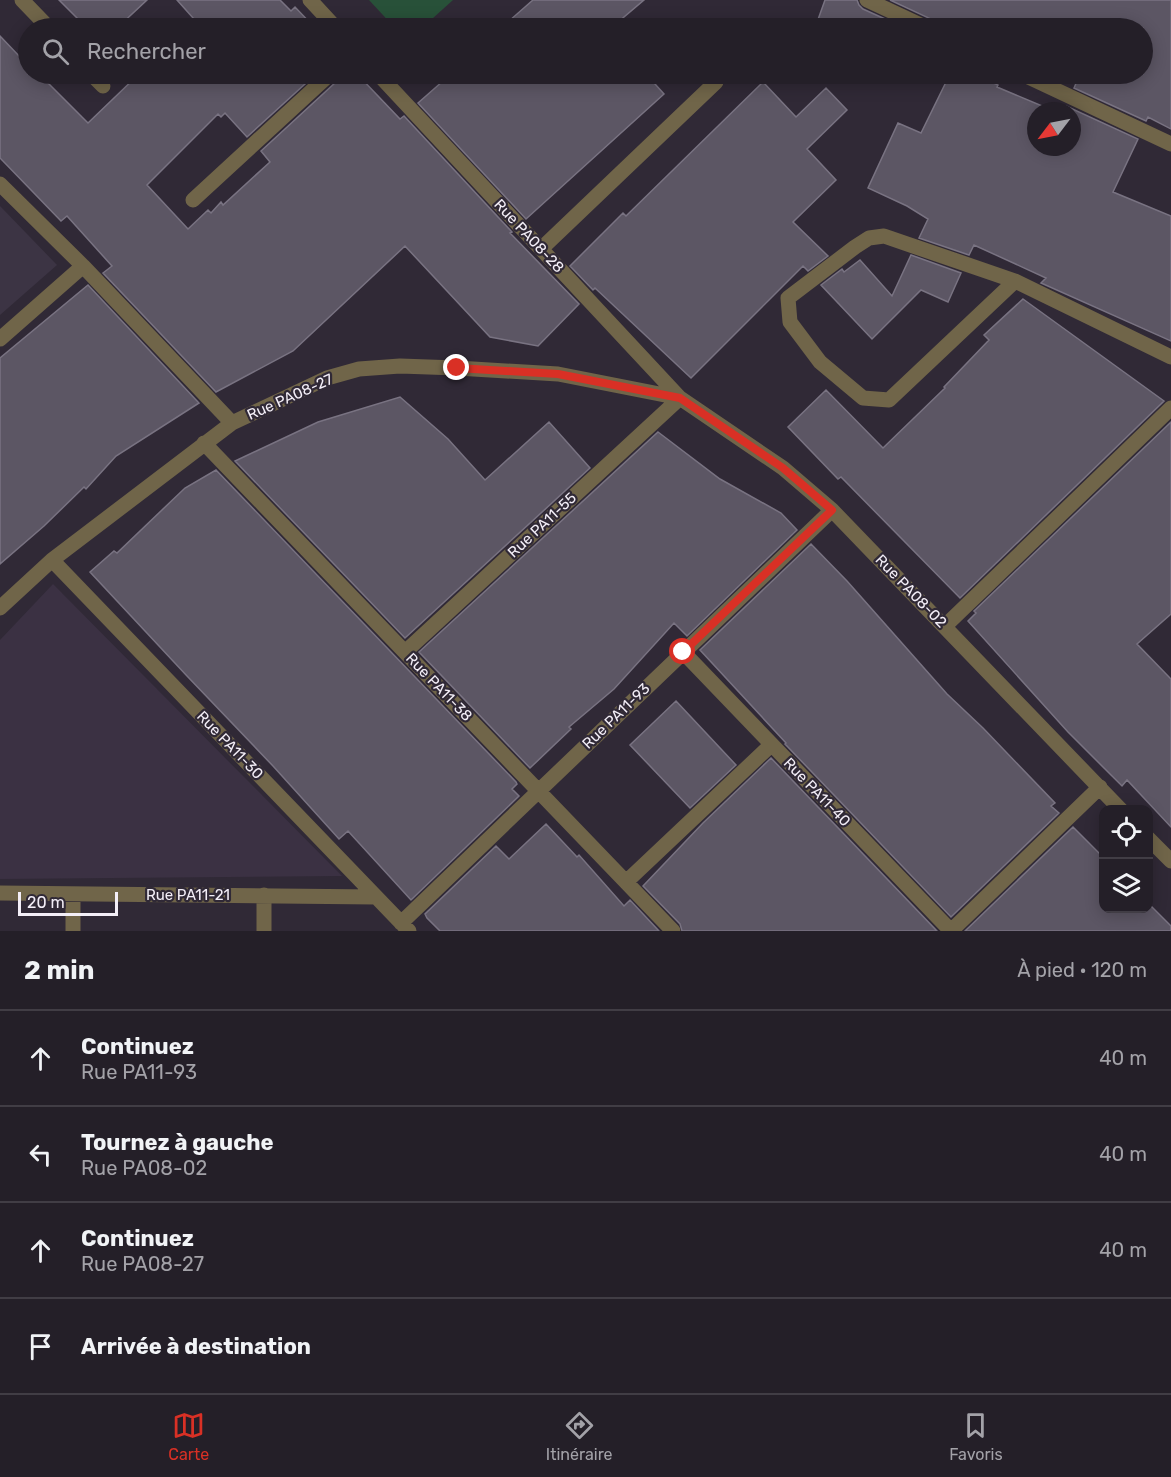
<!DOCTYPE html>
<html lang="fr">
<meta charset="utf-8">
<style>
:root{--surface:#241f28;--page:#302c34;--text:#f1f3f6;--muted:#a3a2a8;--line:#413d45;--accent:#d93025}
body{margin:0;font-family:Rubik,sans-serif;background:var(--page);color:var(--text)}
.controls{position:absolute;right:18px;bottom:18px;display:grid;overflow:hidden;border-radius:12px;box-shadow:0 3px 15px #0003}
.controls button{width:54px;height:54px;display:grid;place-items:center;padding:0;border:0;border-bottom:2px solid var(--line);background:var(--surface);color:var(--text);font:30px sans-serif}
.compass{position:absolute;left:1027px;top:102px;width:54px;height:54px;border-radius:50%;background:var(--surface);box-shadow:0 3px 15px #0003;rotate:238deg}
.scale{position:absolute;left:18px;bottom:15px;width:100px;box-sizing:border-box;padding-left:6px;border:3px solid #f3eef7;border-top:0;font-size:16px;line-height:21px;white-space:nowrap;color:#f3eef7;-webkit-text-stroke:4px #302936;paint-order:stroke}
.stop{position:absolute;width:18px;height:18px;margin:-14px;border:4px solid #d93025;border-radius:50%;background:#fff}
.stop.end{background:#d93025;border-color:#fff;box-shadow:0 2px 6px #0008}
.list{margin:0;padding:0;list-style:none}
h2{display:flex;justify-content:space-between;align-items:center;height:78px;margin:0;padding:0 24px;font-size:26px}
h2 small{font-size:20px;font-weight:400;color:var(--muted)}
.list li{display:grid;grid-template-columns:39px 1fr auto;gap:18px;align-items:center;box-sizing:border-box;height:96px;padding:0 24px;border-top:2px solid var(--line)}
.list b{display:block;font-size:22px;white-space:nowrap}
.list p{margin:0;font-size:20px;white-space:nowrap;color:var(--muted)}
.list em{font-size:20px;font-style:normal;color:var(--muted)}
.icon{flex:none;width:33px;height:33px;fill:none;stroke:currentColor;stroke-width:2;stroke-linecap:round;stroke-linejoin:round}
.map{position:relative;flex:none;width:1171px;height:931px;overflow:hidden}
.search{position:absolute;background:var(--surface);box-shadow:0 3px 15px #0003;left:18px;right:18px;top:18px;height:66px;display:flex;align-items:center;gap:15px;box-sizing:border-box;padding:0 21px;border-radius:33px;color:var(--muted);font-size:22px}
.sheet{height:462px;background:var(--surface)}
nav{display:flex;justify-content:space-around;align-items:center;box-sizing:border-box;height:84px;border-top:2px solid var(--line);background:var(--surface);font-size:16px;color:var(--muted)}
nav a{display:grid;justify-items:center;gap:3px}
nav .on{color:var(--accent)}
.map>svg:first-child{display:block}
.built{fill:#3b3143}
.education{fill:#3c3444}
.green{fill:#285139}
.building{fill:#5c5664;stroke:#797382;stroke-width:1.5}
.lines{fill:none;stroke-linecap:round;stroke-linejoin:round}
.minor{stroke:#706549;stroke-width:15}
.route{stroke:#d93025;stroke-width:8}
.labels{text-anchor:middle;stroke-width:4.5;stroke-linejoin:round;paint-order:stroke}
.street-label{font-size:15px;fill:#f3eef7;stroke:#302936}
</style>
<div class="map">
<svg width="1171" height="931" viewBox="0 0 1171 931">
<rect width="100%" height="100%" fill="#302936"/>
<!-- built -->
<path class="built" d="M53 584 342 876 0 879V640Z"/>
<!-- education -->
<path class="education" d="M0 206 57 265 0 315Z"/>
<!-- green -->
<path class="green" d="M369 0H453L422 28H395Z"/>
<!-- building -->
<path class="building" d="M59 0H147L117 28H87Z
M177 0H280L291 11 295 7 315 28H202Z
M533 0H644L611 28H501Z
M825 0H857L859 5 863 9 905 28H815Z
M890 0H1171V129L1148 117 1146 121 1074 88 1080 74H1143V28H937L935 23 931 19Z
M0 36 20 57 21 55 28 62V74H39L88 123 139 74H316L247 137 225 113 221 117 218 114 147 185 188 229 208 210 211 213 221 202 223 205 270 162 261 151 337 81 340 74H357L400 119 404 116 512 232 510 233 579 304 538 346 490 337 405 246 293 351 216 392 103 273 112 266 67 216 61 221 0 158Z
M451 74H646L664 94 526 219 418 103Z
M950 74H974L998 85 997 87 1054 111H1036V147H1072V111H1064L1066 106 1138 139 1113 192 1171 216V341L1041 283 1046 278 974 245 969 255 919 238 928 219 907 206 868 188 898 123 921 133Z
M763 82 796 117 826 88 847 110 807 149 836 180 793 222 828 256 808 271 803 266 691 378 595 288 593 290 570 266 623 213 626 216Z
M911 255 961 273 948 302 921 290 872 339 821 285 842 269 844 272 860 260 892 296Z
M88 285 199 403 116 456 86 489 84 487 44 526 0 564V358Z
M1023 299 1164 401 960 598 841 477 838 479 788 427 826 390 883 448 945 388 944 387 989 340 984 335Z
M400 397 448 439 485 480 549 422 590 468 405 638 235 461 318 422Z
M1171 422V614L1137 644 1171 679V827L1127 780 1122 786 1068 732 968 621 976 613 974 611Z
M658 432 720 479 781 513 797 530 687 636 674 623 614 689 569 727 571 729 530 768 419 652Z
M216 470 516 782 517 784 512 789 519 796 411 900 348 831 339 839 273 766 187 676 90 572 114 551 117 553 185 488Z
M811 544 847 581 947 694 983 728 1055 803 1051 806 1059 813 951 917 785 744 786 743 700 650Z
M676 701 736 765 690 808 630 745Z
M771 758 937 931H682L680 924 643 886 703 823Z
M546 824 577 857 579 855 624 906 630 900 659 931H440L427 918 425 914 496 846 509 859Z
M1073 827 1102 856 1104 909H1149V904L1171 926V931H965Z"/>
<g class="lines">
<!-- minor -->
<path class="minor" d="M22 0 49 28
M310 0 336 28
M867 0 927 28
M91 74 103 86
M378 74 680 398 783 468 832 510 1121 810
M1022 74 1171 144
M0 184 83 266 232 423
M193 200 330 74
M541 249 716 82
M1015 281 889 400 863 398 820 362 790 322 788 298 855 247 869 238 884 236 1015 281 1171 357
M0 339 83 266
M204 443 673 931
M52 560 409 931
M0 608 52 560 232 423 327 378 359 369 400 366 457 368 558 374 680 398
M945 626 1171 408
M405 652 680 398
M683 652 951 931
M1148 838 1171 861
M626 882 771 745
M0 893 376 897
M401 923 832 510
M73 931V894
M264 931V895
M951 931 1100 787"/>
</g>
<g class="lines">
<!-- route -->
<path class="route" d="M457 368 558 374 680 398 783 468 832 510 683 652"/>
</g>
<g class="labels">
<!-- street labels -->
<g class="street-label">
<text transform="translate(529 236) rotate(47)" y="5">Rue PA08-28</text>
<text transform="translate(290 397) rotate(-24)" y="5">Rue PA08-27</text>
<text transform="translate(542 525) rotate(-43)" y="5">Rue PA11-55</text>
<text transform="translate(911 591) rotate(46)" y="5">Rue PA08-02</text>
<text transform="translate(439 687) rotate(46)" y="5">Rue PA11-38</text>
<text transform="translate(616 716) rotate(-44)" y="5">Rue PA11-93</text>
<text transform="translate(230 745) rotate(46)" y="5">Rue PA11-30</text>
<text transform="translate(817 792) rotate(46)" y="5">Rue PA11-40</text>
<text x="188" y="900">Rue PA11-21</text>
</g>
</g>
</svg>
<div class="controls">
<button><svg class="icon" aria-label="locate" viewBox="0 0 24 24"><circle cx="12" cy="12" r="6"/><path d="M12 2v4M12 18v4M2 12h4M18 12h4"/></svg></button>
<button><svg class="icon" aria-label="layers" viewBox="0 0 24 24"><path d="M12 4l9 5-9 5-9-5zM3 14l9 5 9-5"/></svg></button>
</div>
<svg class="compass" viewBox="-18 -18 36 36"><path d="M0-13l5 13h-10z" fill="#e53935"/><path d="M0 13l5-13h-10z" fill="#a3a2a8"/></svg>
<div class="scale">20 m</div>
<div class="stop" style="left:683px;top:652px"></div>
<div class="stop end" style="left:457px;top:368px"></div>
<div class="search"><svg class="icon" aria-label="search" viewBox="0 0 24 24"><circle cx="10" cy="10" r="6"/><path d="M15 15l6 6"/></svg>Rechercher</div>
</div>
<section class="sheet">
<h2>2 min<small>À pied · 120 m</small></h2>
<ul class="list">
<li><svg class="icon" aria-label="ahead" viewBox="0 0 24 24"><path d="M12 20V5M6 11l6-6 6 6"/></svg><div><b>Continuez</b><p>Rue PA11-93</p></div><em>40 m</em></li>
<li><svg class="icon" aria-label="left" viewBox="0 0 24 24"><path d="M17 20v-9H6M10 6l-5 5 5 5"/></svg><div><b>Tournez à gauche</b><p>Rue PA08-02</p></div><em>40 m</em></li>
<li><svg class="icon" aria-label="ahead" viewBox="0 0 24 24"><path d="M12 20V5M6 11l6-6 6 6"/></svg><div><b>Continuez</b><p>Rue PA08-27</p></div><em>40 m</em></li>
<li><svg class="icon" aria-label="arrive" viewBox="0 0 24 24"><path d="M6 21V4h12l-3 4 3 4H6"/></svg><div><b>Arrivée à destination</b></div></li>
</ul>
</section>
<nav>
<a class="on"><svg class="icon" aria-label="map" viewBox="0 0 24 24"><path d="M3 6l6-2 6 2 6-2v14l-6 2-6-2-6 2zM9 4v14M15 6v14"/></svg>Carte</a>
<a><svg class="icon" aria-label="directions" viewBox="0 0 24 24"><path d="M12 3l9 9-9 9-9-9zM9 14v-3h6M13 9l2 2-2 2"/></svg>Itinéraire</a>
<a><svg class="icon" aria-label="saved" viewBox="0 0 24 24"><path d="M7 4h10v16l-5-4-5 4z"/></svg>Favoris</a>
</nav>
